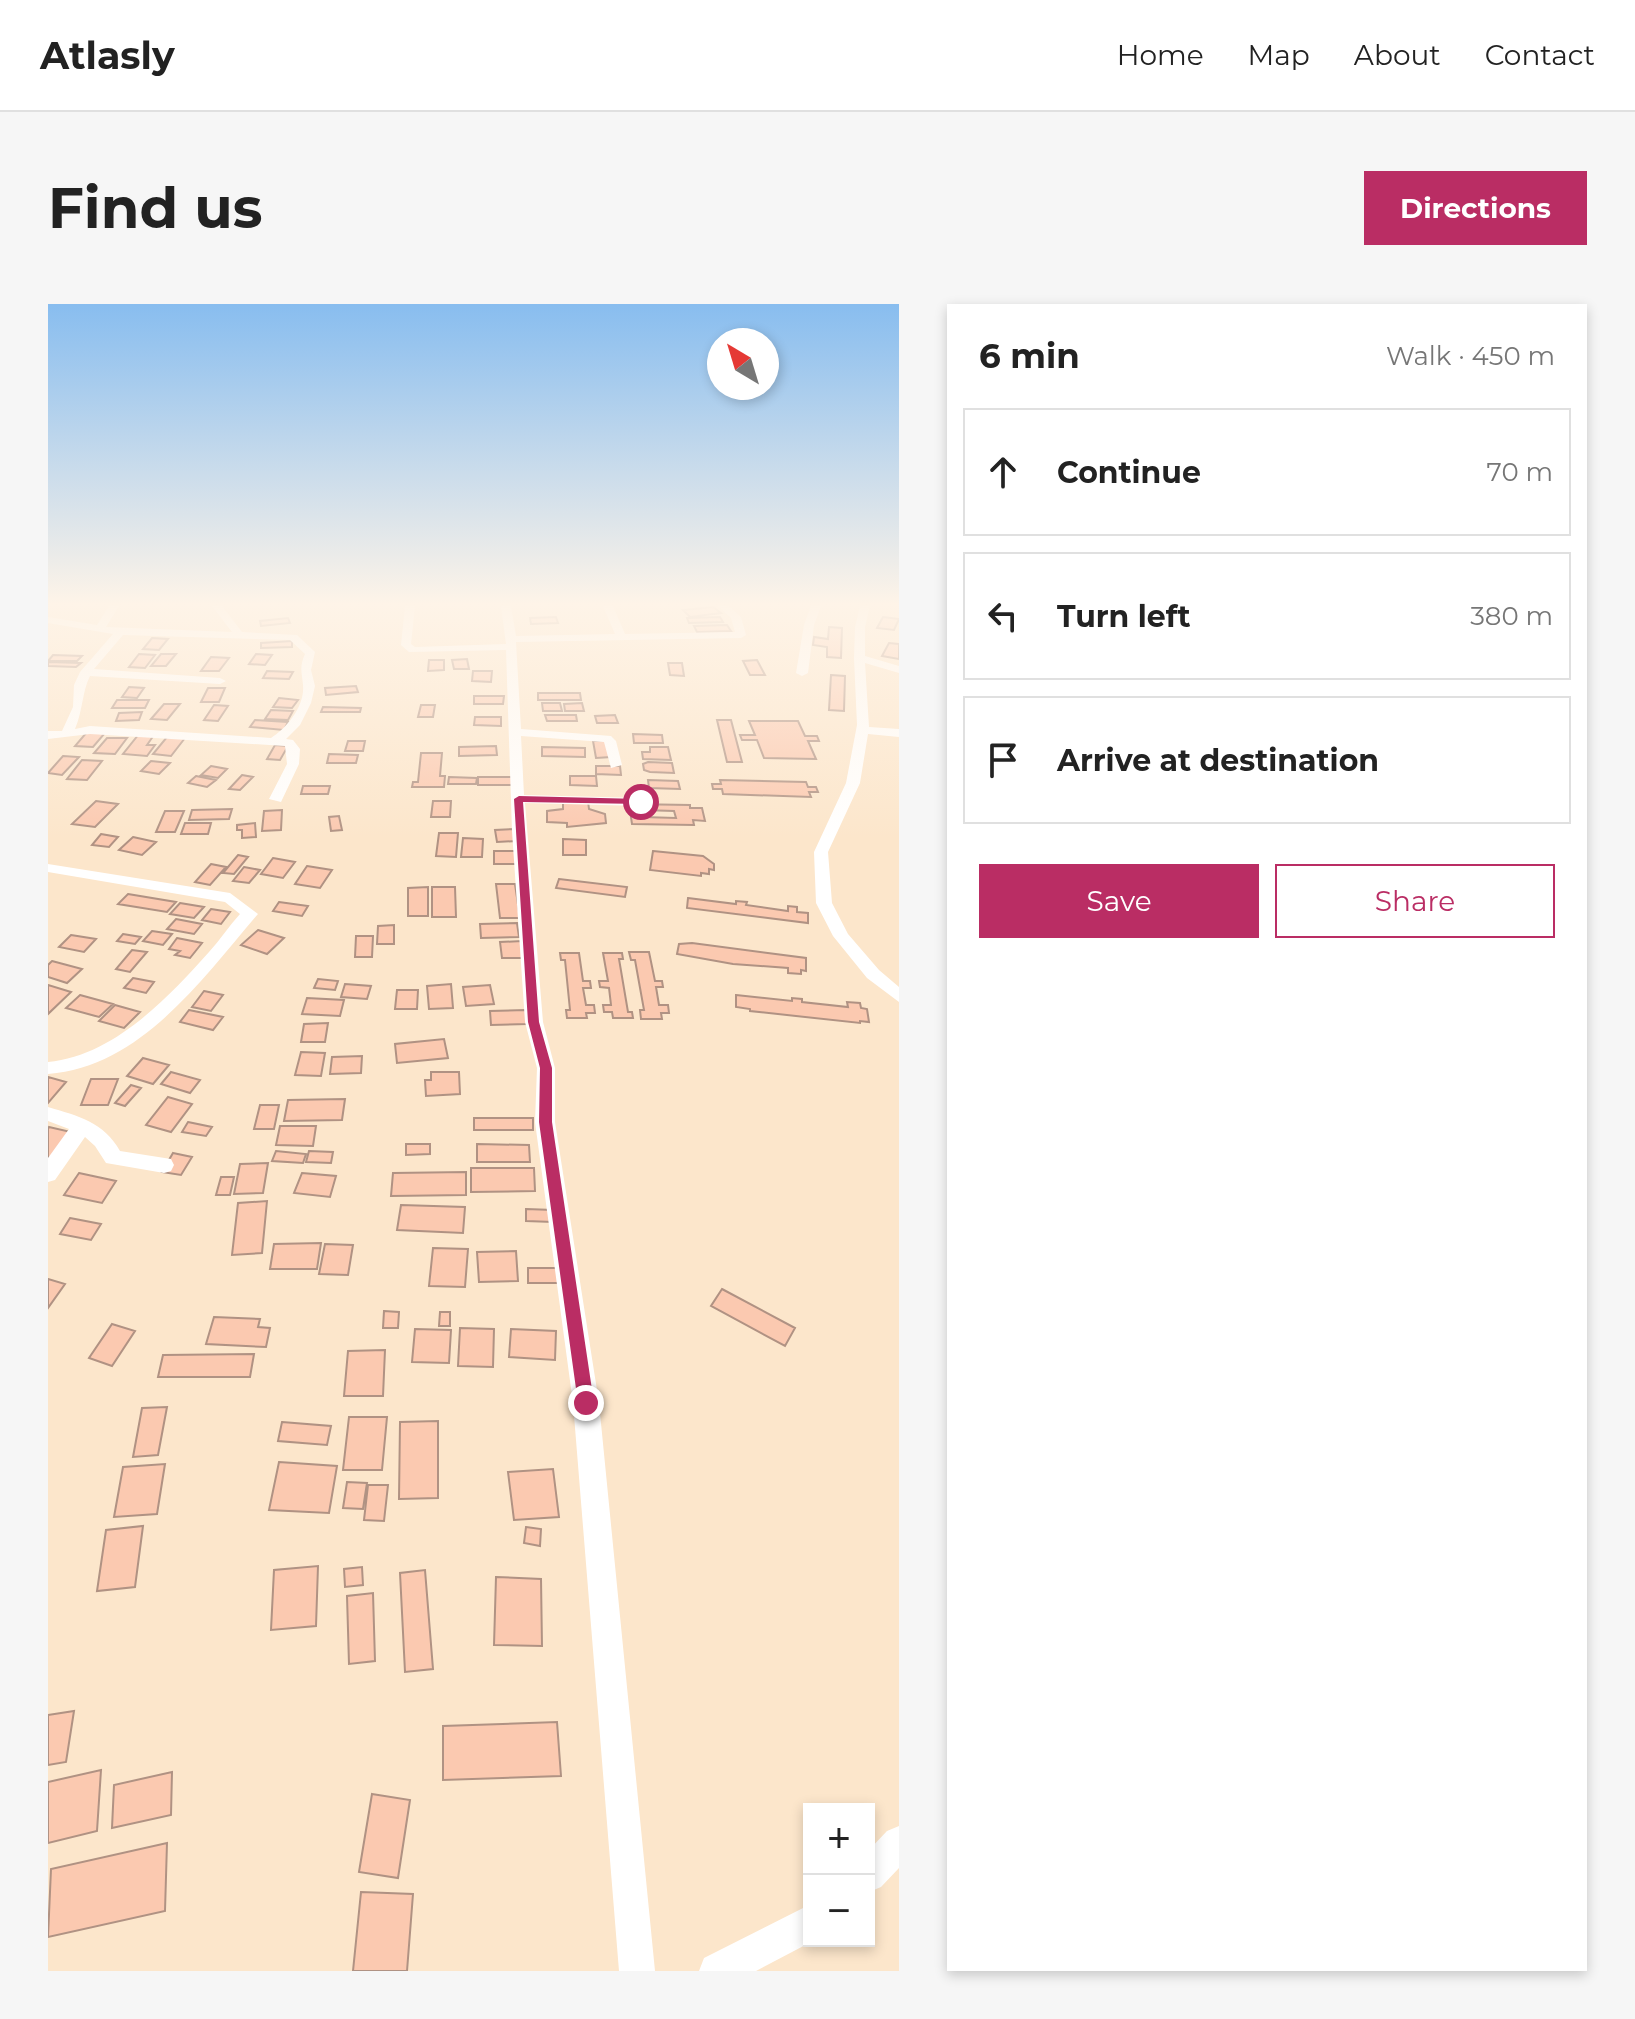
<!DOCTYPE html>
<meta charset="utf-8">
<style>
:root{--surface:#fff;--page:#f6f6f6;--text:#222;--muted:#767676;--line:#e0e0e0;--accent:#ba2d64}
body{margin:0;font-family:Montserrat,sans-serif;background:var(--page);color:var(--text)}
.controls{position:absolute;right:24px;bottom:24px;display:grid;overflow:hidden;border-radius:0px;box-shadow:0 4px 12px #0003}
.controls button{width:72px;height:72px;display:grid;place-items:center;padding:0;border:0;border-bottom:2px solid var(--line);background:var(--surface);color:var(--text);font:40px sans-serif}
.compass{position:absolute;left:659px;top:24px;width:72px;height:72px;border-radius:50%;background:var(--surface);box-shadow:0 4px 12px #0003;rotate:322deg}
.stop{position:absolute;width:24px;height:24px;margin:-18px;border:6px solid #ba2d64;border-radius:50%;background:#fff}
.stop.end{background:#ba2d64;border-color:#fff;box-shadow:0 2px 8px #0008}
.list{margin:0;padding:0;list-style:none}
h2{display:flex;justify-content:space-between;align-items:center;height:104px;margin:0;padding:0 32px;font-size:34px}
h2 small{font-size:26px;font-weight:400;color:var(--muted)}
.list li{display:grid;grid-template-columns:52px 1fr auto;gap:24px;align-items:center;box-sizing:border-box;height:128px;margin:0 16px 16px;padding:0 16px;border:2px solid var(--line);border-radius:0px}
.list b{display:block;font-size:30px;white-space:nowrap}
.list em{font-size:26px;font-style:normal;color:var(--muted)}
.actions{display:flex;gap:16px;padding:24px 32px}
.actions a{flex:1;padding:18px 0;border:2px solid var(--accent);border-radius:0px;text-align:center;font-size:28px;color:var(--accent)}
.actions .main{background:var(--accent);color:#fff}
.icon{flex:none;width:44px;height:44px;fill:none;stroke:currentColor;stroke-width:2;stroke-linecap:round;stroke-linejoin:round}
.map{position:relative;flex:none;width:851px;height:1667px;overflow:hidden;border-radius:0px}
header{display:flex;align-items:center;gap:48px;box-sizing:border-box;height:112px;padding:0 40px;background:var(--surface);border-bottom:2px solid var(--line)}
header strong{font-size:38px}
nav{display:flex;gap:44px;margin-inline-start:auto;font-size:28px}
.intro{display:flex;align-items:center;justify-content:space-between;box-sizing:border-box;height:192px;padding:0 48px}
h1{margin:0;font-size:56px}
.button{padding:20px 36px;border-radius:0px;background:var(--accent);color:#fff;font-size:28px;font-weight:700}
main{display:flex;gap:48px;padding:0 48px}
aside{flex:1;background:var(--surface);border-radius:0px;box-shadow:0 4px 12px #0003}
.map>svg:first-child{display:block}
.building{fill:#fbc9b0;stroke:#b09283;stroke-width:2;fill-rule:evenodd}
.lines{fill:none;stroke-linecap:round;stroke-linejoin:round}
.minor{fill:#fff;fill-rule:evenodd}
.route{fill:#ba2d64}
</style>
<header>
<strong>Atlasly</strong>
<nav><a>Home</a><a>Map</a><a>About</a><a>Contact</a></nav>
</header>
<div class="intro"><h1>Find us</h1><a class="button">Directions</a></div>
<main>
<div class="map">
<svg width="851" height="1667" viewBox="0 0 851 1667">
<rect width="100%" height="100%" fill="#fce6cb"/>
<!-- building -->
<path class="building" d="M665 303 673 309 642 313 635 306Z
M508 313 510 319 483 320 482 314Z
M672 313 675 318 641 319 639 314Z
M835 313 851 315 846 326 829 324Z
M240 314 242 319 213 322 212 317Z
M679 321 683 327 649 328 646 322Z
M781 323 794 324 793 354 779 353V343L765 341 766 333 780 335Z
M104 334 120 335 111 346 95 345Z
M244 337V343L213 344V339Z
M841 339 851 340V355L834 352Z
M91 350 107 351 97 364 81 363Z
M113 350H128L118 362H103Z
M208 350 224 351 217 361 201 360Z
M5 351 34 352 29 357H0Z
M163 353 181 354 171 367H153Z
M419 355 421 365H406L404 356Z
M381 356H396V366L380 367Z
M709 356 717 371H702L695 357Z
M0 358 33 359 28 363 0 362Z
M620 359H634L636 372 622 371Z
M219 367 245 368 241 375 215 374Z
M425 367H444L443 378 424 377Z
M783 371 797 372 796 407 781 406Z
M308 382 310 388 278 391 277 384Z
M81 383 96 384 89 394 74 393Z
M160 384H177L171 398H153Z
M490 389H532L533 396H490Z
M426 392H456L455 400H426Z
M231 394 250 396 244 404 225 403Z
M69 396H101L97 404H64Z
M494 399H512L514 407H495Z
M534 399 536 407H517L516 400Z
M116 400H132L119 416 103 415Z
M166 401 180 402 170 417 156 416Z
M373 401H387L385 413H370Z
M275 403 313 404 312 408H273Z
M223 406 245 407 240 416 217 415Z
M94 408 91 416 68 417 71 409Z
M497 411H528L529 417H499Z
M567 411 570 419H549L547 412Z
M427 413H453V422L426 421Z
M207 416 240 418 236 426 202 423Z
M669 416H683L694 458H679Z
M701 417H750L757 432H769L771 437H760L768 455 716 454 709 436H694L692 431H707Z
M39 428 57 429 45 443 27 442Z
M91 430 106 431 99 441H107L99 452 75 450Z
M585 430 614 431 615 439H586Z
M119 433 137 434 123 452 105 450Z
M59 434H79L67 450 46 449Z
M559 436 563 453 548 454 545 437Z
M300 437H317L315 447H297Z
M227 441 240 442 232 456 219 455Z
M448 442 449 451 411 452V443Z
M494 443 537 444V453L494 452Z
M602 443H620L623 456 595 455 594 448H602Z
M373 449H394L392 472H397L396 483H364L365 478H370Z
M281 450 310 451 308 459H279Z
M15 452 31 453 14 471 0 469Z
M34 456 54 457 39 476 19 475Z
M103 457 122 459 111 470 93 467Z
M600 458 624 459 626 469 602 468 596 466 595 460Z
M163 462 179 465 170 474 153 471Z
M548 462H572L573 471 548 470Z
M194 471 205 473 192 486 181 485Z
M148 472 168 476 159 483 140 479Z
M522 472H548L549 482 522 481Z
M401 473 429 474 428 480H400Z
M430 473H464V481H430Z
M600 476 630 477 632 485 601 484Z
M672 476 758 478 760 483H768L770 488H761L763 493 675 490 674 485H665L664 480H673Z
M255 482H282L280 490H253Z
M48 497 70 500 47 523 24 520Z
M385 497H403L402 513H383Z
M515 497H540L541 505 557 510 558 519 519 523V519L499 518V507L515 505Z
M581 500 642 501V504H654L657 517 645 516 646 521 584 520ZM594 506 626 507 628 514 595 513Z
M184 505 181 515 141 516 144 506Z
M234 506 233 526 214 527 216 507Z
M117 507H136L127 528H108Z
M291 512 294 526 283 527 281 513Z
M137 519H163L160 530H133Z
M207 519 208 533 194 534V526H189V521Z
M466 525 469 537 449 538 447 526Z
M391 529H410L408 553 388 552Z
M53 530 70 533 61 543 44 541Z
M85 533 108 538 94 551 71 546Z
M415 534 435 535 434 553H413Z
M515 535 538 536V551H515Z
M446 547H467L468 560H446Z
M605 547 655 552 666 560V566L661 565V570L653 569V572L602 566Z
M190 551 200 553 186 570 175 569Z
M225 554 247 558 235 574 213 570Z
M163 560 178 563 162 581 147 578Z
M259 562 284 566 272 584 247 580Z
M196 563 212 566 201 579 185 577Z
M511 575 579 583 577 593 508 584Z
M448 580H467L472 614H452Z
M380 583V612H360V584Z
M384 583H407L408 613H384Z
M80 590 128 598 119 608 70 600Z
M640 594 688 600V597L699 598 698 601 740 607V602L749 603V608L760 609V619L639 604Z
M231 598 260 602 254 612 225 607Z
M132 599 156 603 146 614 122 610Z
M163 605 182 608 173 620 154 616Z
M128 615 154 620 146 630 119 625Z
M469 619 471 633 433 634 432 620Z
M346 621V640H329L330 622Z
M210 626 236 634 219 650 193 641Z
M104 627 124 630 115 641 95 637Z
M75 630 93 633 87 640 69 637Z
M23 631 48 635 36 648 11 643Z
M308 632H325L324 653H307Z
M129 634 154 639 142 654 127 651 132 647 121 645Z
M474 637 476 654H454L452 638Z
M644 639 758 654V667L753 666V670L740 669V664L685 660 629 650 631 640Z
M84 646 99 648 82 668 68 665Z
M581 648H601L607 677H614L615 683H608L611 701H620L621 709H613L614 715H593L592 706H596L587 656H583Z
M512 649H531L535 677H542L543 684H535L538 701H546L547 709H538L539 714H519L518 706H522L517 656H513Z
M555 649H574L575 655H571L580 708H584L585 714H565L564 708H556L555 701H563L561 684 552 683 551 677H560Z
M4 657 34 665 19 679 0 673V661Z
M85 674 106 678 98 689 76 684Z
M270 675 290 677 287 686 266 684Z
M297 680 323 682 319 695 293 693Z
M403 680 405 704 381 705 379 682Z
M0 681 23 688 0 710Z
M442 681 446 700 418 702 415 683Z
M349 686H370L369 705H347Z
M156 687 175 691 163 707 144 703Z
M32 691 65 700 51 713 18 704Z
M688 691 744 697V694L754 695V698L800 703 799 698 812 699 813 704 819 705 821 718 812 717V719L702 707V705L688 703Z
M259 694 296 696 292 712 254 710Z
M67 701 92 708 76 724 51 717Z
M141 706 175 713 165 726 132 718Z
M478 706 479 720 443 721 442 707Z
M280 719 277 738H253L256 720Z
M396 735 400 754 349 759 347 740Z
M253 748 277 749 273 772 247 771Z
M314 752 313 769 282 770 284 753Z
M95 754 121 761 105 780 79 772Z
M123 768 152 776 142 789 113 780Z
M383 768H411L412 790 378 792 377 776H383Z
M0 773 18 778 0 799Z
M43 775H70L60 801H33Z
M83 781 93 784 77 802 67 799Z
M120 793 144 800 123 828 98 821Z
M297 795 294 816 236 817 240 796Z
M212 801H231L226 825H206Z
M426 814H485V826H426Z
M140 818 164 823 158 832 134 828Z
M232 822H268L265 842 228 841Z
M1 823 23 828 0 856V825Z
M358 840H382V850L358 851Z
M429 840 481 841 482 858H429Z
M228 847 258 850 255 859 224 857Z
M261 847 285 848 283 859 258 858Z
M125 849 144 853 133 871 114 868Z
M220 859 215 889 186 890 192 860Z
M423 864H486L487 887 423 888Z
M418 868V891L343 892 345 869Z
M31 869 68 877 54 899 16 891Z
M254 869 288 872 282 893 246 889Z
M173 873H186L182 891H168Z
M219 897 214 949 184 951 190 899Z
M353 901 417 903 415 929 349 926Z
M478 905 505 906V918L478 917Z
M22 914 53 920 43 936 12 930Z
M273 939 269 965H222L226 940Z
M277 940 305 941 300 971 271 970Z
M385 944 420 945 417 983 381 982Z
M468 947 470 977 431 978 429 948Z
M480 964H513L514 979H480Z
M0 975 17 980 0 1004Z
M674 985 747 1024 737 1042 663 1002Z
M336 1007 351 1008 350 1024H335Z
M392 1008H402V1022H391Z
M166 1013 212 1015 210 1023 222 1024 218 1043 158 1040Z
M64 1020 87 1027 64 1062 41 1054Z
M412 1024 446 1025 445 1063 410 1062Z
M367 1025 403 1026 401 1059 364 1058Z
M463 1025 508 1027 507 1056 461 1053Z
M337 1046 335 1092H296L300 1047Z
M206 1050 202 1073H110L115 1051Z
M119 1103 110 1151 85 1153 94 1104Z
M301 1113H339L334 1166H295Z
M390 1117V1194L351 1195 352 1118Z
M234 1118 283 1122 279 1141 230 1137Z
M231 1158 289 1162 281 1209 221 1206Z
M117 1160 109 1210 66 1213 75 1163Z
M505 1165 511 1213 466 1216 460 1168Z
M299 1178 319 1179 315 1205 295 1204Z
M320 1181H340L336 1217 316 1216Z
M95 1222 87 1283 49 1287 58 1226Z
M478 1223 493 1225 492 1242 476 1239Z
M270 1262 268 1322 223 1326 226 1266Z
M314 1263 315 1281 297 1283 296 1265Z
M377 1266 385 1365 357 1368 352 1269Z
M448 1273 493 1275 494 1342 446 1341Z
M325 1289 327 1357 301 1360 299 1292Z
M26 1407 18 1458 0 1461V1411Z
M509 1418 513 1472 395 1476V1422Z
M53 1466 49 1527 0 1539V1478Z
M124 1468 123 1511 64 1524 66 1481Z
M324 1490 362 1496 350 1574 311 1568Z
M119 1539 117 1607 0 1633 3 1565Z
M313 1588 365 1590 359 1667H305Z"/>
<g class="lines">
<!-- minor -->
<path class="minor" d="M61 302H71L58 323 184 328 164 302H174L194 328 249 331 267 348 263 366 267 382 263 399 252 421 238 435 245 436 252 445 251 460 233 498 221 495 239 460 237 442 42 430 0 435V427H14L25 403 26 381 32 368 65 330 0 319V313L49 321ZM75 331 242 336 257 350C251 363 254 369 255 381 257 402 239 424 223 434L42 422 27 425C35 406 34 388 42 372L172 380 178 377 172 374 46 365Z
M357 302H367L363 340 367 343 458 340 453 302H463L468 332 567 330 555 302H565L577 330 687 328 683 314 670 302H681L693 313 698 331 693 334 468 338 473 425 563 432 568 437 574 461 563 464 556 438 473 432 476 491 593 494 600 498 593 502 477 499 495 718 507 764V818L551 1099 607 1667H571L525 1099 487 818 489 764 477 718 464 527 458 346 361 348 353 341Z
M763 302H773L766 321 760 369 754 372 748 369 756 321Z
M812 302H822L817 323V352L851 362V369L817 359 821 423 851 425V433L820 430 812 479 780 548 784 599 800 630 831 666 851 683V698L819 674 785 632 768 599 766 548 798 479 809 421 806 354 807 323Z
M0 560 182 589 210 610C154 675 93 763 0 770V758C65 752 119 695 161 648 172 636 181 622 192 610L177 598 0 568Z
M0 803C30 812 56 818 72 847L123 855 126 861 123 867 116 869 58 859 47 842 37 833 7 876 0 878V854L21 825 0 817Z
M851 1522V1564L833 1583 821 1588V1546L839 1527Z
M761 1601V1637H765L708 1667H651L656 1654Z"/>
</g>
<!-- sky -->
<linearGradient id="sky" x2="0" y2="1"><stop stop-color="#88bdef"/><stop offset="0.56" stop-color="#fef4e8"/><stop offset="1" stop-color="#fef4e8" stop-opacity="0"/></linearGradient>
<rect width="851" height="535" fill="url(#sky)"/>
<!-- route -->
<path class="route" d="M471 492 593 495 598 498 593 500 475 498 491 718 504 764V818L546 1099 538 1106 530 1099 491 818 492 764 480 718 466 495Z"/>
</svg>
<div class="controls">
<button>+</button>
<button>−</button>
</div>
<svg class="compass" viewBox="-18 -18 36 36"><path d="M0-13l5 13h-10z" fill="#e53935"/><path d="M0 13l5-13h-10z" fill="#767676"/></svg>
<div class="stop" style="left:593px;top:498px"></div>
<div class="stop end" style="left:538px;top:1099px"></div>
</div>
<aside>
<h2>6 min<small>Walk · 450 m</small></h2>
<ul class="list">
<li><svg class="icon" aria-label="ahead" viewBox="0 0 24 24"><path d="M12 20V5M6 11l6-6 6 6"/></svg><div><b>Continue</b></div><em>70 m</em></li>
<li><svg class="icon" aria-label="left" viewBox="0 0 24 24"><path d="M17 20v-9H6M10 6l-5 5 5 5"/></svg><div><b>Turn left</b></div><em>380 m</em></li>
<li><svg class="icon" aria-label="arrive" viewBox="0 0 24 24"><path d="M6 21V4h12l-3 4 3 4H6"/></svg><div><b>Arrive at destination</b></div></li>
</ul>
<div class="actions"><a class="main">Save</a><a>Share</a></div>
</aside>
</main>
